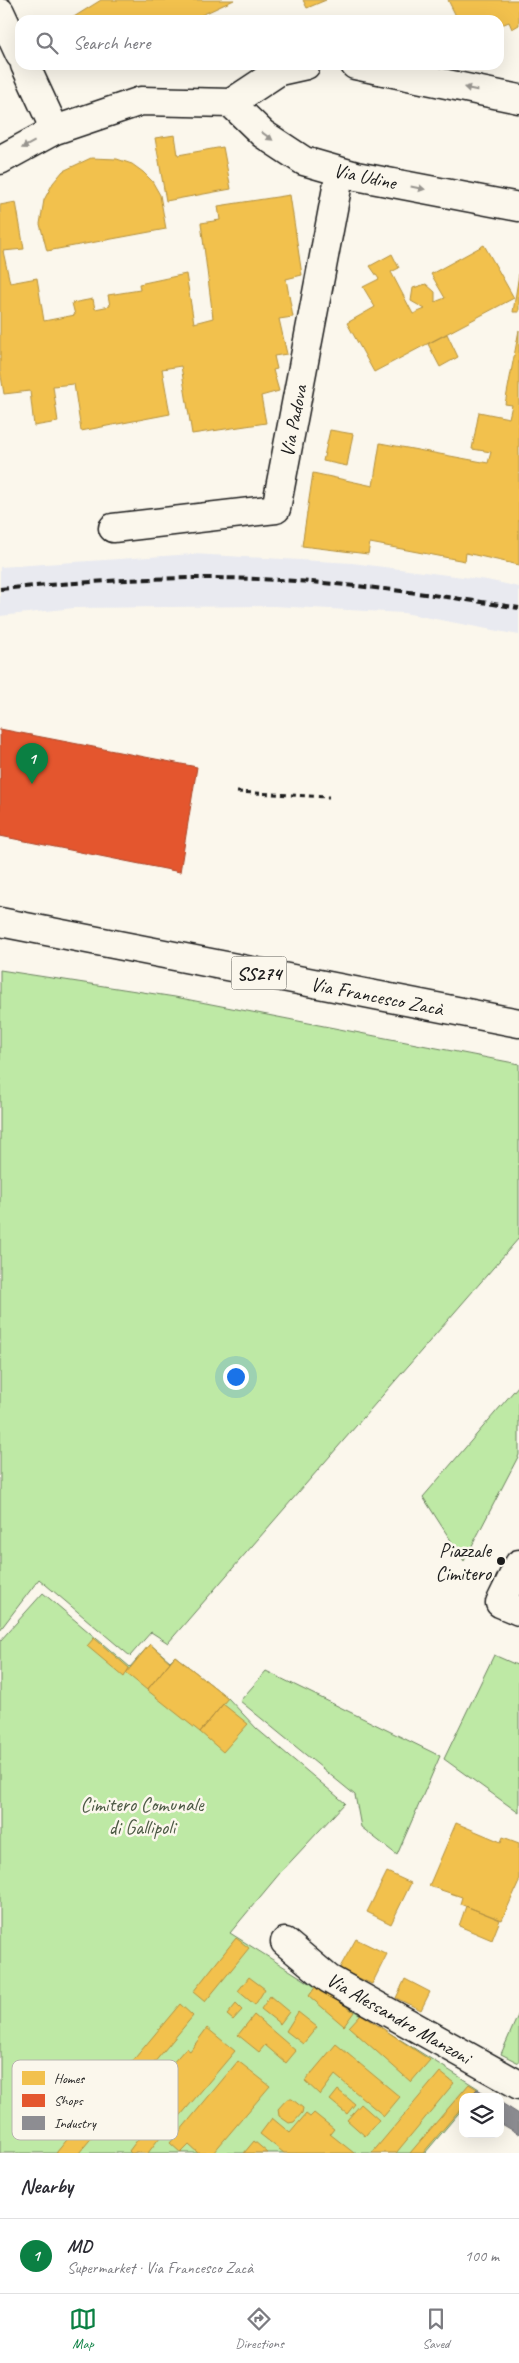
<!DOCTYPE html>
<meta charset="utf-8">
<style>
:root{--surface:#fff;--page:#f7f7f7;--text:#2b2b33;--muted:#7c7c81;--line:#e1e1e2;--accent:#0b8043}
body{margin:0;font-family:Caveat,sans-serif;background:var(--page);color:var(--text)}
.controls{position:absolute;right:15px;bottom:15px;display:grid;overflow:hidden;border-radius:10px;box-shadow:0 5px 20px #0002}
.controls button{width:45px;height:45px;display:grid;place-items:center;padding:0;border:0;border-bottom:1px solid var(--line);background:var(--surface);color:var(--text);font:25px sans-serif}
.you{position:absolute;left:235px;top:1376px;width:18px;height:18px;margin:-12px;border:4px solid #fff;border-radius:50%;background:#1a73e8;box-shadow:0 0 0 8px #1a73e833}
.badge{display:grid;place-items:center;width:32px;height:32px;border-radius:50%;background:var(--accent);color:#fff;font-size:16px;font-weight:700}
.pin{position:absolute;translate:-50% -41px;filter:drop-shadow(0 1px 2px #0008)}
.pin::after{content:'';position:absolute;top:26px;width:18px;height:15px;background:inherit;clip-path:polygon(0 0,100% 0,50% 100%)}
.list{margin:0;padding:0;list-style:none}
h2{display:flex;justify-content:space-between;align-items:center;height:65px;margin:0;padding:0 20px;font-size:21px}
h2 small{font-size:16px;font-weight:400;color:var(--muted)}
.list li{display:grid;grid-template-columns:32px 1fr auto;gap:15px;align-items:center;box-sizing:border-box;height:75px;padding:0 20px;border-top:1px solid var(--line)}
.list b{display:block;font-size:19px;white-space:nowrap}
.list p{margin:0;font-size:16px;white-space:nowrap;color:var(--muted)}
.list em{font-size:16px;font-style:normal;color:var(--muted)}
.icon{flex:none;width:28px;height:28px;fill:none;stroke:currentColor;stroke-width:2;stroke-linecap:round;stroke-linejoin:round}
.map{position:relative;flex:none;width:519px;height:2153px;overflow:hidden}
.search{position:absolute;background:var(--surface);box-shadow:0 5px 20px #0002;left:15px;right:15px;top:15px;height:55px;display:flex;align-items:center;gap:12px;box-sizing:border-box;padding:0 18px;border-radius:15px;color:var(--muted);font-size:19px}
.sheet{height:140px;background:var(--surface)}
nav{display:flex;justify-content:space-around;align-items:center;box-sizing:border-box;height:70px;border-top:1px solid var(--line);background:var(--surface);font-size:14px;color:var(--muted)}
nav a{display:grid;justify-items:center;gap:2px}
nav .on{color:var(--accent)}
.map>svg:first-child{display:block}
.built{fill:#e9eaf0}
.green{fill:#bee9a5;stroke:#6d8260}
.homes{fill:#f2c14e;stroke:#b2903f}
.shops{fill:#e4572e;stroke:#a84529}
.industry{fill:#8d8d92;stroke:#6b6b6f}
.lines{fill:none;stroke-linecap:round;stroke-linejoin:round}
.minor-casing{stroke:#1c1c1c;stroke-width:31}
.major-casing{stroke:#1c1c1c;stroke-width:31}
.path{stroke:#1c1c1c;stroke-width:3;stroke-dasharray:5 4;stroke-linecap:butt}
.minor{stroke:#fbf7ec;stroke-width:28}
.major{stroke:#fbf7ec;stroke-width:28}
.rail{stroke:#1c1c1c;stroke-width:4;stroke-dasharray:8 4;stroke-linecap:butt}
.oneway{fill:#97948e}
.poi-dot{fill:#1c1c1c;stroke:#fbf7ec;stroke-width:2}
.labels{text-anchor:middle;stroke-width:5;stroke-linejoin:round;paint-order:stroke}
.shield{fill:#fbf7ec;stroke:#5f5e5a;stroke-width:1}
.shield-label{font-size:19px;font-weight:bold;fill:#1c1c1c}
.street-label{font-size:20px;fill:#1c1c1c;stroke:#fbf7ec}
.poi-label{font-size:20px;fill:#1c1c1c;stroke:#fbf7ec;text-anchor:end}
.park-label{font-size:20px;fill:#4d5a45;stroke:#fbf7ec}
.key{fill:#fbf7ec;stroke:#b8b5ae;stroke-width:1}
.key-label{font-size:14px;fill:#1c1c1c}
</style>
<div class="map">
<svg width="519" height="2153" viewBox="0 0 519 2153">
<rect width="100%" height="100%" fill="#fbf7ec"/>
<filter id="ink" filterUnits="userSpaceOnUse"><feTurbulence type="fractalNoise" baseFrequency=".02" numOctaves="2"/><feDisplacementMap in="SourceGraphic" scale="10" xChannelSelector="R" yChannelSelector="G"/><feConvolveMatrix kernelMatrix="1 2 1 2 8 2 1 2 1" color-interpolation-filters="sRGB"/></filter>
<g filter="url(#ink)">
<!-- built -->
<path class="built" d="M193 554 352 563 487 580 519 587V635L404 613 274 606 74 608 0 616V567Z"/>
<!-- green -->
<path class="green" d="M0 970 175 997 519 1064V1238L168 1643 151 1632 130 1656 39 1579 0 1630Z
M519 1385V1455L464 1561 423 1497Z
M43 1593 130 1667 150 1644 170 1661 175 1656 228 1698 257 1729 345 1803 280 1873 230 1933 479 2089 472 2097H463V2108L425 2153H0V1641Z
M494 1655 519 1666V1813L444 1759Z
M266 1671 440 1756 397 1855 361 1827 355 1795 240 1701Z
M519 2013V2063L501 2054Z"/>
<!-- homes -->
<path class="homes" d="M101 0H234L191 20H69Z
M303 0H326L307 8Z
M448 0H519V25L512 29 509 22 499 26V20H458Z
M175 135 178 155 223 147 231 189 166 201 155 138Z
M91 158 117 159 132 164 143 172 152 181 160 195 166 229 47 251 40 224 44 200 53 183 63 171Z
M290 195 302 275 286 279 293 317 279 319 287 354 274 356 277 369 273 370 279 391 261 396 266 423 192 434 181 366 162 369 170 414 81 431 74 384 53 386 58 422 34 426 30 391 4 394 0 370V205L16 202 24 249 3 251 10 283 37 278 44 321 75 315 72 303 93 299 95 309 110 306 108 295 140 290 139 284 186 274 194 323 213 318 201 223 220 220 218 206Z
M484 245 514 298 374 372 347 323 375 307 363 287 379 279 370 266 392 254 399 268 391 272 413 314 425 309 411 301 413 288 426 284 435 292V302L445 298 431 274Z
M519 274V312H513Z
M519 330V565L466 553 465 561 370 543 368 554 302 546 313 473 373 486 380 443 488 463 491 452 472 449 479 412 509 418 512 405 505 404Z
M447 334 458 357 440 367 428 344Z
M330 430 353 434 347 466 323 461Z
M94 1638 129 1668 124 1677 87 1646Z
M150 1644 170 1662 147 1690 126 1673Z
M175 1656 228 1698 200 1732 147 1690Z
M223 1704 248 1724 223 1752 200 1732Z
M456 1823 501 1842 503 1837 519 1843V1882L502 1920 460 1904 462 1897 429 1886Z
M387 1872 411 1883 391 1924 367 1912Z
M466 1906 500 1920 492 1940 459 1926Z
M236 1938 249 1948 205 2002 193 1992Z
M356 1939 387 1954 372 1984 339 1969Z
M249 1977 265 1989 255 2005 238 1991Z
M405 1979 430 1992 421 2010 396 1998Z
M316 1986 354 2012 344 2026 309 1996Z
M270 1996 289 2012 280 2024 261 2009Z
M180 2004 193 2016 79 2153H56Z
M236 2004 242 2010 233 2020 227 2015Z
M298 2012 317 2027 303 2044 286 2031Z
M361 2014 430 2060 411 2082 349 2027Z
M254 2015 296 2051 286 2063 265 2045 259 2052 238 2035Z
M207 2028 235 2051 170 2128 150 2108 166 2090 156 2082 186 2048 190 2051Z
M336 2044 400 2097 384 2116 335 2075 320 2095 305 2081Z
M238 2061 270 2086 213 2153H198L189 2145 181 2153 170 2143Z
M440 2072 454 2083 396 2153H372Z
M469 2084 477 2089 470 2097H463V2106L423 2153H410Z
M338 2090 355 2104 347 2114 330 2100Z
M287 2099H292L303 2108 302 2113 294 2122 289 2123 279 2116 278 2109Z
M361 2104 379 2120 365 2136 347 2120Z
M314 2113 334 2129 330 2134 354 2153H284L260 2134 272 2118 290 2133 306 2114 310 2117Z
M147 2127 160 2137 148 2153H131L129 2151Z
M254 2141 268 2153H244Z"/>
<!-- shops -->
<path class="shops" d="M0 729 197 767 180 872 0 836Z"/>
<!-- industry -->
<path class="industry" d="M477 2089 491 2097H470Z
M500 2102 519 2114V2134L500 2123Z"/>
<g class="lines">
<defs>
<path id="minor" d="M0 12 20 55
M25 65 55 130
M355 65 519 99
M231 103 263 134 304 161 356 176 519 207
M0 160 55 130 141 101 231 103 279 71 306 65
M113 528 276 509 340 172
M519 1564 500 1603 519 1611
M285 1942 329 1979 519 2085"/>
<path id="major" d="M0 922 519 1023"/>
</defs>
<!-- minor casing -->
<use href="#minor" class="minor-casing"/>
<!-- major casing -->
<use href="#major" class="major-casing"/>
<!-- path -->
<path class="path" d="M237 792 329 797"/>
<!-- minor -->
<use href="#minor" class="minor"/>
<!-- major -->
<use href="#major" class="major"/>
<!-- rail -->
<path class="rail" d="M0 589C68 583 137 578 205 578 310 578 415 591 519 608"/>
</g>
<!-- one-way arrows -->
<defs><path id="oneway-solid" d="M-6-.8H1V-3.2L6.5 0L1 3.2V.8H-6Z" transform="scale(1.25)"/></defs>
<g class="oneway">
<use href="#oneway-solid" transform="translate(471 89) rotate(-168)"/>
<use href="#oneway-solid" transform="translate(267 136) rotate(36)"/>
<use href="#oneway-solid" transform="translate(28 145) rotate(152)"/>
<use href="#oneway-solid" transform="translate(418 188) rotate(11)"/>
</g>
</g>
<!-- markers -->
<circle class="poi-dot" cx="501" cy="1561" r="5"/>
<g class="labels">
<!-- shield labels -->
<rect class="shield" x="231.5" y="956.5" width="55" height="33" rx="4"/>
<g class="shield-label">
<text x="259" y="980">SS274</text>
</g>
<!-- street labels -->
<g class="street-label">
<text transform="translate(365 176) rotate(12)" y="7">Via Udine</text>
<text transform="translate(293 421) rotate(-79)" y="7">Via Padova</text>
<text transform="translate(377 996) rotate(11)" y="7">Via Francesco Zacà</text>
<text transform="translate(399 2018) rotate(30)" y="7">Via Alessandro Manzoni</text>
</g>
<!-- poi labels -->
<g class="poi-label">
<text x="491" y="1557">Piazzale<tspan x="491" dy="23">Cimitero</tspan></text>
</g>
<!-- park labels -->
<g class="park-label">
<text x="142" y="1811">Cimitero Comunale<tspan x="142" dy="23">di Gallipoli</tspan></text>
</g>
</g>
<!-- legend -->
<rect x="12" y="2060" width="166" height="80" rx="8" class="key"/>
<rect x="22" y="2071" width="23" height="14" fill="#f2c14e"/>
<rect x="22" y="2094" width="23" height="13" fill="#e4572e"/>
<rect x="22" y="2116" width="23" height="14" fill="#8d8d92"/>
<g class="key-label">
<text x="54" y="2083">Homes</text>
<text x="54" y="2105">Shops</text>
<text x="54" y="2128">Industry</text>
</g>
</svg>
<div class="controls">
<button><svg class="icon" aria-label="layers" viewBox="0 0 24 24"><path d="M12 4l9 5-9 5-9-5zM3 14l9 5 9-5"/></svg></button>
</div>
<div class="you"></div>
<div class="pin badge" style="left:32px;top:784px">1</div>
<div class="search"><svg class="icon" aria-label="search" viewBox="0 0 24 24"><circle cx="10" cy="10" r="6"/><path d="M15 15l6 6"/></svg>Search here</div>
</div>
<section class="sheet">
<h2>Nearby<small></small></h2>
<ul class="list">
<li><span class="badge">1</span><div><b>MD</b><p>Supermarket · Via Francesco Zacà</p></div><em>100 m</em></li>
</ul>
</section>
<nav>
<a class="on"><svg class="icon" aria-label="map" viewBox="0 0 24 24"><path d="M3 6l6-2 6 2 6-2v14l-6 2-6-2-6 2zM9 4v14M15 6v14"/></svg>Map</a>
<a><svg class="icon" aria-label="directions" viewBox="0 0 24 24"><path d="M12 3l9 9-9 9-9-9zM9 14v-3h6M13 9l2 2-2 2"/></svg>Directions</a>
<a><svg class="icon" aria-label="saved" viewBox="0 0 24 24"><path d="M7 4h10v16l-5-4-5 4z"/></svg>Saved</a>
</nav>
